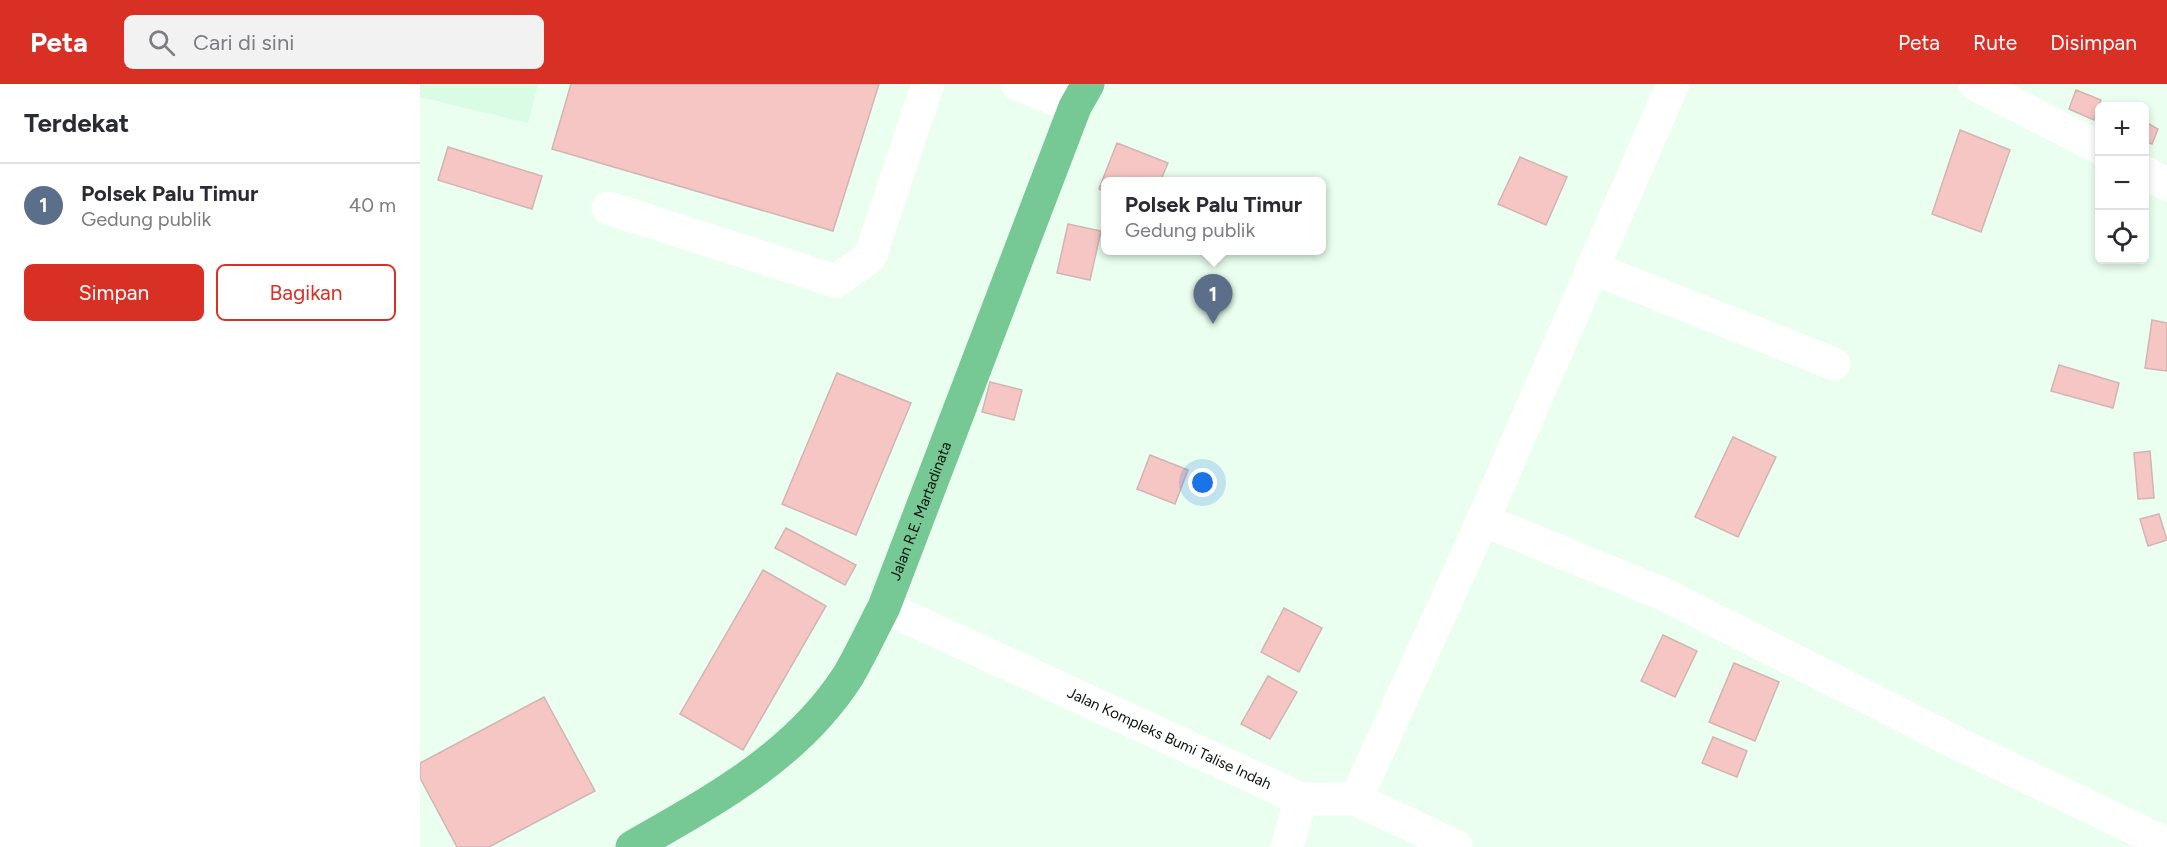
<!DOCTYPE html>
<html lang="id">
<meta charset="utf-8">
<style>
:root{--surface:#fff;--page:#f2f2f3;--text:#2b2b33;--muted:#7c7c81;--line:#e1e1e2;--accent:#d93025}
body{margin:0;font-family:Figtree,sans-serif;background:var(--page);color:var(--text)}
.controls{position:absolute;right:18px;top:18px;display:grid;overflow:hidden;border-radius:9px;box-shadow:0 3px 9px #0003}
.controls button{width:54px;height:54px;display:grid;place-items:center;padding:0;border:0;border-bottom:2px solid var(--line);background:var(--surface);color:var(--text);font:30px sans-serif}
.you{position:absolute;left:783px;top:399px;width:21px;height:21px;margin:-15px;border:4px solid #fff;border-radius:50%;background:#1a73e8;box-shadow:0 0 0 9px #1a73e833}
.badge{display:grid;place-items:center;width:39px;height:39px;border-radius:50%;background:var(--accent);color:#fff;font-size:20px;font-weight:700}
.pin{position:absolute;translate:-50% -50px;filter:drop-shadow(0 2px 3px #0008)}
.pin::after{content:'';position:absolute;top:32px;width:21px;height:18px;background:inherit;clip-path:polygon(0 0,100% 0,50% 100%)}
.popup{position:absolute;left:681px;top:93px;width:225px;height:78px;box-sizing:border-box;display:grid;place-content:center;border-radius:9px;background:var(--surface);filter:drop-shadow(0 2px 4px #0005);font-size:20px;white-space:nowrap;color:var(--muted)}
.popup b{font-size:22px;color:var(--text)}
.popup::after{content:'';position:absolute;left:50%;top:100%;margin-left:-12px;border:12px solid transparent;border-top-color:var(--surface)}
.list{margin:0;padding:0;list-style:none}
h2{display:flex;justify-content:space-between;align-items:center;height:78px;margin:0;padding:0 24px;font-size:26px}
h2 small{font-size:20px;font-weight:400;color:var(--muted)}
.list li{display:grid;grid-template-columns:39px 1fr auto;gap:18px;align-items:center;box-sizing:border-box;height:84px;padding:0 24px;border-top:2px solid var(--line)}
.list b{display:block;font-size:22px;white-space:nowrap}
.list p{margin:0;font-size:20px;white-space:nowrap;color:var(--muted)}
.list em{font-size:20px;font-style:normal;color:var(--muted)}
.actions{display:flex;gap:12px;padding:18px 24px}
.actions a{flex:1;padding:14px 0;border:2px solid var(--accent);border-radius:9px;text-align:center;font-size:21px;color:var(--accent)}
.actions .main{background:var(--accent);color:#fff}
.icon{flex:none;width:33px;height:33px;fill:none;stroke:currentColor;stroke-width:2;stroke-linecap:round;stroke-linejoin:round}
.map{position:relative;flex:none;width:1747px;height:763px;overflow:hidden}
header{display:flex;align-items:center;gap:36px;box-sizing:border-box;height:84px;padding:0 30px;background:var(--accent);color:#fff}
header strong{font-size:28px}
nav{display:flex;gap:33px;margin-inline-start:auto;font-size:21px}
.search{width:420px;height:54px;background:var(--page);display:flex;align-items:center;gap:15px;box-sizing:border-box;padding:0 21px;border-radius:9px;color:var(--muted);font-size:22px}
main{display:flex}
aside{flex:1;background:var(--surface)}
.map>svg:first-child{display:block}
.built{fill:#dafbe4}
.building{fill:#f6c6c4;stroke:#d2b4b2;stroke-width:1.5}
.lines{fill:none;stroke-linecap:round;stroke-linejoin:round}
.minor{stroke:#fff;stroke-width:33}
.highway{stroke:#76c894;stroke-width:33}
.labels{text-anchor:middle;stroke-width:5;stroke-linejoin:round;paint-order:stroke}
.street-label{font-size:15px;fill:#08100a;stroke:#fff}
</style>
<header>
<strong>Peta</strong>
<div class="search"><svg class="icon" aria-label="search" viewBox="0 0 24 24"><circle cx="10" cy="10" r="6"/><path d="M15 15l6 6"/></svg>Cari di sini</div>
<nav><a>Peta</a><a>Rute</a><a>Disimpan</a></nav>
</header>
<main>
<aside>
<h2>Terdekat<small></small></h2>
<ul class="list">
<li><span class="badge" style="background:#5c6f8a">1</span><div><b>Polsek Palu Timur</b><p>Gedung publik</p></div><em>40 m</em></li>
</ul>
<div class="actions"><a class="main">Simpan</a><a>Bagikan</a></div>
</aside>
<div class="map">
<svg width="1747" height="763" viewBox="0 0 1747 763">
<rect width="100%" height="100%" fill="#eafff0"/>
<!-- built -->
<path class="built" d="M0 0H118L108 39 0 13Z"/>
<!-- building -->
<path class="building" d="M151 0H459L413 147 132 65Z
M1656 6 1681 16 1674 36 1649 25Z
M1724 37 1738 45 1732 60 1724 57Z
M1540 46 1590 66 1561 148 1512 130Z
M697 59 748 79 740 98H685V108L679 105Z
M28 63 122 92 112 125 18 96Z
M1100 73 1147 93 1126 141 1078 120Z
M648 140 681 147 670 196 637 189Z
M1732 236 1747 239V287L1725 284Z
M1639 281 1699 299 1693 324 1631 307Z
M417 289 491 319 436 451 362 420Z
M570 298 602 306 594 336 562 328Z
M1313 353 1356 373 1318 453 1275 433Z
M1730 367 1734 414 1718 415 1714 369Z
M730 371 768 386 755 420 717 405Z
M1739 430 1747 456 1728 462 1720 435Z
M366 444 436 481 425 501 355 464Z
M343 486 406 522 323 666 260 630Z
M864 524 902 544 879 588 841 568Z
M1243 551 1277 567 1255 613 1221 597Z
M1314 579 1359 598 1335 657 1289 638Z
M848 592 877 608 850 655 821 640Z
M124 613 175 707 69 763H37L0 694V679Z
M1293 653 1327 667 1317 693 1282 679Z"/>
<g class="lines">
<!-- minor -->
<g class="minor">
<path d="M597 0 655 23"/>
<path d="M1555 0 1680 64"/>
<path d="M1724 88 1747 100"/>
<path d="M188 124 416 197 450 173 508 0"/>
<path d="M1172 184 1414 280"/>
<path d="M1063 436 1243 510 1547 664 1747 760"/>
<path id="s1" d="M464 523 881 715H936L1037 763"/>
<path d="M936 715 1063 436 1253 0"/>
<path d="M867 763 881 715"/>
</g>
<!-- highway -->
<path class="highway" id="s2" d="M212 763C292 717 376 673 428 592 441 570 452 546 464 523L655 23 668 0"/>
</g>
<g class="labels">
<!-- street labels -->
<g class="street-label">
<text dy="5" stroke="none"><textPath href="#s2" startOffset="459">Jalan R.E. Martadinata</textPath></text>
<text dy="5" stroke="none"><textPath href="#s1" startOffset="314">Jalan Kompleks Bumi Talise Indah</textPath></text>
</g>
</g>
</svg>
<div class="controls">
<button>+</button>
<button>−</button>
<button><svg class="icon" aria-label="locate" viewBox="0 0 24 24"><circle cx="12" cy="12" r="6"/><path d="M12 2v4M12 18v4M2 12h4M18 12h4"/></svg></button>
</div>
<div class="you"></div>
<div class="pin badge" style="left:793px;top:240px;background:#5c6f8a">1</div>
<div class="popup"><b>Polsek Palu Timur</b>Gedung publik</div>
</div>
</main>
